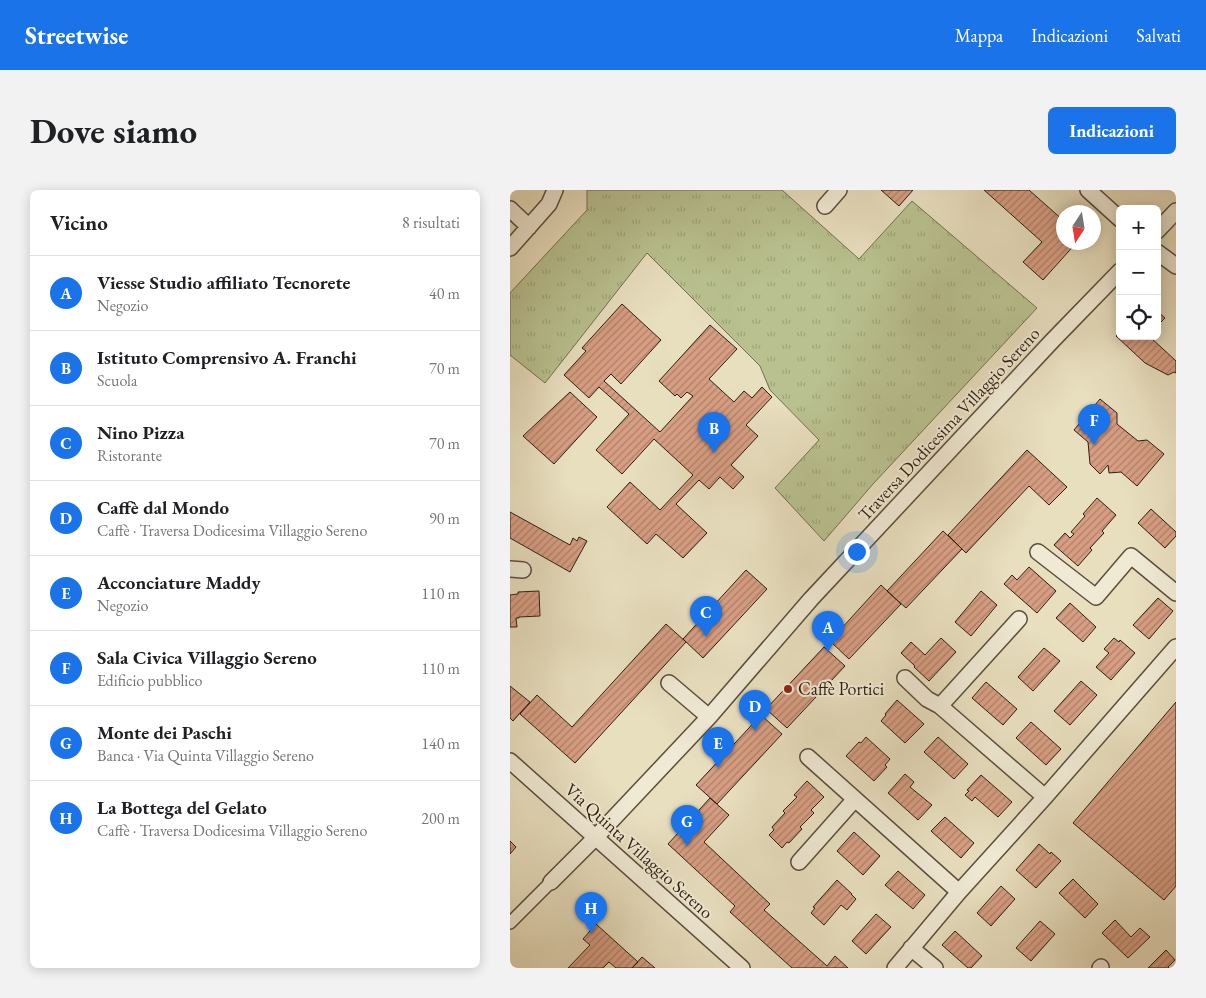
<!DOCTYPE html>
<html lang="it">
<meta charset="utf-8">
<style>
:root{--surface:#fff;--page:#f2f2f2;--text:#202124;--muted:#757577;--line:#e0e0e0;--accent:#1a73e8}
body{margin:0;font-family:"EB Garamond",serif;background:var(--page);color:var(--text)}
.controls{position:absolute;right:15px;top:15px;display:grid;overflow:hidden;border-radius:8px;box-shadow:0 2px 12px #0003}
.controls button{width:45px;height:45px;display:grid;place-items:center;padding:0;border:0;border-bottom:1px solid var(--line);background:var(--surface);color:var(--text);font:25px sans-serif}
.compass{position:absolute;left:546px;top:15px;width:45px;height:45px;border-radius:50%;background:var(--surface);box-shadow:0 2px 12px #0003;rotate:192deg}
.you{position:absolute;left:346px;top:361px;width:18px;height:18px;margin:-12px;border:4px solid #fff;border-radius:50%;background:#1a73e8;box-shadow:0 0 0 8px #1a73e833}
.badge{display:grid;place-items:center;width:32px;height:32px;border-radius:50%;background:var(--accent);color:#fff;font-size:16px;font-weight:700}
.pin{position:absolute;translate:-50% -41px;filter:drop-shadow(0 1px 2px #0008)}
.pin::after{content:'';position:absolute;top:26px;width:18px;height:15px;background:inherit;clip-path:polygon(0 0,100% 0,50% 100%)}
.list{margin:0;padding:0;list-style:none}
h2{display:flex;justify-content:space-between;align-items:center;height:65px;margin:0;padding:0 20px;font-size:21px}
h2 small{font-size:16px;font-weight:400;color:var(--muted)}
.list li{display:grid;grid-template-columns:32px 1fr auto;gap:15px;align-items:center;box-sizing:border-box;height:75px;padding:0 20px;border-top:1px solid var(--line)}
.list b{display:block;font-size:19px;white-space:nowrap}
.list p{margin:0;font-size:16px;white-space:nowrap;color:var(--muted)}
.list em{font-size:16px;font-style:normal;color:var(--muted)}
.icon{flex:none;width:28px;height:28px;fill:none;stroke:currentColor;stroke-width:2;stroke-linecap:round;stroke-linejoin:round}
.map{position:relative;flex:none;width:666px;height:778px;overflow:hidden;border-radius:8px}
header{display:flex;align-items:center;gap:30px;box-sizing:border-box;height:70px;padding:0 25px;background:var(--accent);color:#fff}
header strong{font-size:24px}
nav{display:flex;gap:28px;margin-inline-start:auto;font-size:18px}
.intro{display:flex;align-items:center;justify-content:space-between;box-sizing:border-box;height:120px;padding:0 30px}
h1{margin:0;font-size:35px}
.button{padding:12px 22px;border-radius:8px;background:var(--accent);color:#fff;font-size:18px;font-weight:700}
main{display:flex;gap:30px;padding:0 30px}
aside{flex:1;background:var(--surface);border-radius:8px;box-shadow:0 2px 12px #0003}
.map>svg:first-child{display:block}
.park{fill:url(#park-tufts);stroke:#737050}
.building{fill:url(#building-hatch);stroke:#2d1e10}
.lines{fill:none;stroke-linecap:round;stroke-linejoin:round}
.pedestrian-casing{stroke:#5c4e3c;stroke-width:14}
.minor-casing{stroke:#5c4e3c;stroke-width:18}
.pedestrian{stroke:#f0ead5;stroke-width:11}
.minor{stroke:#f0ead5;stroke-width:15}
.poi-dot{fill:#8f2418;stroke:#f0ead5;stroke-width:2}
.labels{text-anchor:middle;stroke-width:4;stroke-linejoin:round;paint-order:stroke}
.street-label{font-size:18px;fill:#2d1e10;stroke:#f0ead5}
.poi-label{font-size:18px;fill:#2d1e10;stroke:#f0ead5;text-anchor:start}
</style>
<header>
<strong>Streetwise</strong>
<nav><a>Mappa</a><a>Indicazioni</a><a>Salvati</a></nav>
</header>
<div class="intro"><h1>Dove siamo</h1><a class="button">Indicazioni</a></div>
<main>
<aside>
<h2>Vicino<small>8 risultati</small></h2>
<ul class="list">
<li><span class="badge">A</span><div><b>Viesse Studio affiliato Tecnorete</b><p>Negozio</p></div><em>40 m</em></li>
<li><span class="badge">B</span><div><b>Istituto Comprensivo A. Franchi</b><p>Scuola</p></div><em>70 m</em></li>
<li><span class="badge">C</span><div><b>Nino Pizza</b><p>Ristorante</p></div><em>70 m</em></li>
<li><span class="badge">D</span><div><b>Caffè dal Mondo</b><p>Caffè · Traversa Dodicesima Villaggio Sereno</p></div><em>90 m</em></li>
<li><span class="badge">E</span><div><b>Acconciature Maddy</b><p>Negozio</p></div><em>110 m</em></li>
<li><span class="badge">F</span><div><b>Sala Civica Villaggio Sereno</b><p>Edificio pubblico</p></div><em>110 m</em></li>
<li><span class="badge">G</span><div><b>Monte dei Paschi</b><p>Banca · Via Quinta Villaggio Sereno</p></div><em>140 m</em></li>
<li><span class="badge">H</span><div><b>La Bottega del Gelato</b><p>Caffè · Traversa Dodicesima Villaggio Sereno</p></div><em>200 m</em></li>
</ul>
</aside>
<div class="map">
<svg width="666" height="778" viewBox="0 0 666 778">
<defs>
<pattern id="park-tufts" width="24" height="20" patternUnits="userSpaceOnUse" patternTransform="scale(1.25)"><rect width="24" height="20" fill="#b9c190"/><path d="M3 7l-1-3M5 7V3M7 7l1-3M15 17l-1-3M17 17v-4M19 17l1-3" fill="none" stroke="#9fa57b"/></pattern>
<pattern id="building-hatch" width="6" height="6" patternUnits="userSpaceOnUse" patternTransform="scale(1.25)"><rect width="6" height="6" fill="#d79e83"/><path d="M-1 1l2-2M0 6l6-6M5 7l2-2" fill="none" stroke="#af806a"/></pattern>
</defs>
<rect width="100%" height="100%" fill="#e8dfbf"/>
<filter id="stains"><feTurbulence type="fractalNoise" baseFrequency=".004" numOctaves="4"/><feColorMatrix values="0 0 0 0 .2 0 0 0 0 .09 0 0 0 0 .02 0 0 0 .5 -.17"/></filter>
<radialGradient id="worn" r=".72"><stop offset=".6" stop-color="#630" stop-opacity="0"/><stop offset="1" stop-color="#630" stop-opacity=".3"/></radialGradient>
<!-- park -->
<path class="park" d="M77 0H272L349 69 402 11 527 118 363 294 314 351 265 298 309 250 260 200 250 176 137 63 35 193 0 165V103L77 20Z"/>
<!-- building -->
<path class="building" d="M371 0H403L389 16Z
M474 0H519L554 31V52H567L533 90 513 72 532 52Z
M112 114 151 150 111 194 101 184 94 191 150 242 183 206 177 202 171 208 167 204 165 206 149 191 200 135 227 159 199 189 224 212 234 201 242 208 252 197 262 207 236 235 248 246 221 275 234 287 223 299 210 287 199 299 189 290 166 314 197 343 173 368 146 344 137 354 97 317 120 292 150 320 183 285 144 249 112 284 86 260 119 224 89 197 79 208 54 185 76 161 72 158Z
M647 121 655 128 647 136Z
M610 142V146H639L666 171V183L664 182 658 185 635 173 606 146Z
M60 202 87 227 44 274 13 246Z
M590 209 607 223V234L628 251 637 250 654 264 627 296 611 282 599 283 598 275 590 284 580 274 578 252 564 240Z
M517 260 557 297 539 315 519 296 456 363 438 345Z
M587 308 606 325 592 341 594 343 580 358 582 360 568 376 544 355 555 343 560 348 564 344 561 342 575 326 573 324Z
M641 319 666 342V346L655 358 628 333Z
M0 322 60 355 63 348 67 351 69 347 77 351 60 382 0 348Z
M433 341 452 359 396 418 377 401Z
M519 377 546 401 527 423 494 394 502 385 507 390Z
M236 380 257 399 193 468 173 449Z
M371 395 391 414 339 469 320 451Z
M29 401 30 426 9 427V428H6L7 437H0V405L8 404V402Z
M471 401 487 415 461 446 445 432Z
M648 408 663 421 639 449 623 435Z
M560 413 586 437 573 452 546 428Z
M156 434 176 452 65 573 10 524 27 505 62 537Z
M431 448 446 462 419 491 404 477 405 476 391 463 401 452 415 465Z
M604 448 609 452 610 450 625 463 601 490 586 477 599 463 594 459Z
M314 457 335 476 277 538 256 519Z
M534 458 550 471 523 501 508 487Z
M571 491 587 505 560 535 544 521Z
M476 492 507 519 493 535 462 508Z
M0 496 20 512 3 531 0 528Z
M387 510 414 534 395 553 371 531 376 525 375 524Z
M666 512V696L654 710 563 633Z
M251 525 272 544 207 614 186 595Z
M521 532 551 559 536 575 506 548Z
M356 547 380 569 375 575 377 577 364 591 336 566 349 552 351 553Z
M428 547 458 574 444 589 414 562Z
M395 584 404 592 400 597 422 615 408 630 378 603Z
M471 585 502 612 488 627 465 607 462 611 455 605 459 601 457 600Z
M297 591 314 607 301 620 304 623 290 637 292 639 279 653 277 652 272 658 259 645 264 640 262 637 275 623 273 621 287 607 284 605Z
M200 608 219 625 194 652 260 714 254 720 317 776 325 766 338 778H282L220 722 225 716 158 654Z
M435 627 464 653 451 668 421 641Z
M344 642 370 666 353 685 327 661Z
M0 651 6 657 0 664Z
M529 654 540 664 541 662 551 671 526 698 506 680Z
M388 681 415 705 403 719 375 695Z
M563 689 588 714 575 728 549 703Z
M327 690 342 704H341L346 709 337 720 331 715 314 735 301 723 305 718 303 717Z
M491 696 505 709 481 736 467 723Z
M366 724 381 737 356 764 342 751Z
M605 730 621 747 630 738 640 747 618 768 592 743Z
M530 731 545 744 521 771 506 758Z
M86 734 128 772 122 778H106L99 772 93 778H58L80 755 73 749Z
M445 741 472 766 461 778H458L432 755Z
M656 760 665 770 658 777 659 778H638Z
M132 767 145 778H122Z"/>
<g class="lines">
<defs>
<path id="pedestrian" d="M0 733 41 692"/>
<path id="minor" d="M578 0 610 29
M315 16 329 0
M0 19 19 37
M647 41 666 21
M0 58 39 14 45 0
M647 62 666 76
M528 362 586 407 621 366 666 403
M0 379 13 380
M395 488 417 509 430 516 535 607
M159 493 199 527
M430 516 509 429
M298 567 449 702
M0 571 232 778
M289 672 345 609
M41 692 85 648 199 527 301 409 543 150 610 81
M401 758 425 778
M385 778 449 702 535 607 666 457
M590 778 591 777"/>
</defs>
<!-- pedestrian casing -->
<use href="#pedestrian" class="pedestrian-casing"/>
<!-- minor casing -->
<use href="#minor" class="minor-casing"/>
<!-- pedestrian -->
<use href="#pedestrian" class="pedestrian"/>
<!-- minor -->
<use href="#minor" class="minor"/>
</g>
<!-- markers -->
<circle class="poi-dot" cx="278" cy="499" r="5"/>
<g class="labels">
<!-- street labels -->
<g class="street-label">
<text transform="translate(439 234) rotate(-47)" y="6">Traversa Dodicesima Villaggio Sereno</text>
<text transform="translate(129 661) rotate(42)" y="6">Via Quinta Villaggio Sereno</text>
</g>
<!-- poi labels -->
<g class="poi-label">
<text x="288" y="505">Caffè Portici</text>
</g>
</g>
<rect width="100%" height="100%" filter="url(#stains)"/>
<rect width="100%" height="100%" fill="url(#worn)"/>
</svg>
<div class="controls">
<button>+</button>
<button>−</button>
<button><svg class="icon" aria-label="locate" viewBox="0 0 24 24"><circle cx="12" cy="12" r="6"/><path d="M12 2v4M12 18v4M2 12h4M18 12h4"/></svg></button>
</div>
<svg class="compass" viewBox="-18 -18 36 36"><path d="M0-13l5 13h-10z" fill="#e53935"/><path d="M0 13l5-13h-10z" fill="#757577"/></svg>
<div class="you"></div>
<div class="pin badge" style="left:318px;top:462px">A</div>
<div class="pin badge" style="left:204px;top:263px">B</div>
<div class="pin badge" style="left:196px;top:447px">C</div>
<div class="pin badge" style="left:245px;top:541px">D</div>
<div class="pin badge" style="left:208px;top:578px">E</div>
<div class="pin badge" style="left:584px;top:255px">F</div>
<div class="pin badge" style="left:177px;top:656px">G</div>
<div class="pin badge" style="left:81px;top:743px">H</div>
</div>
</main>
